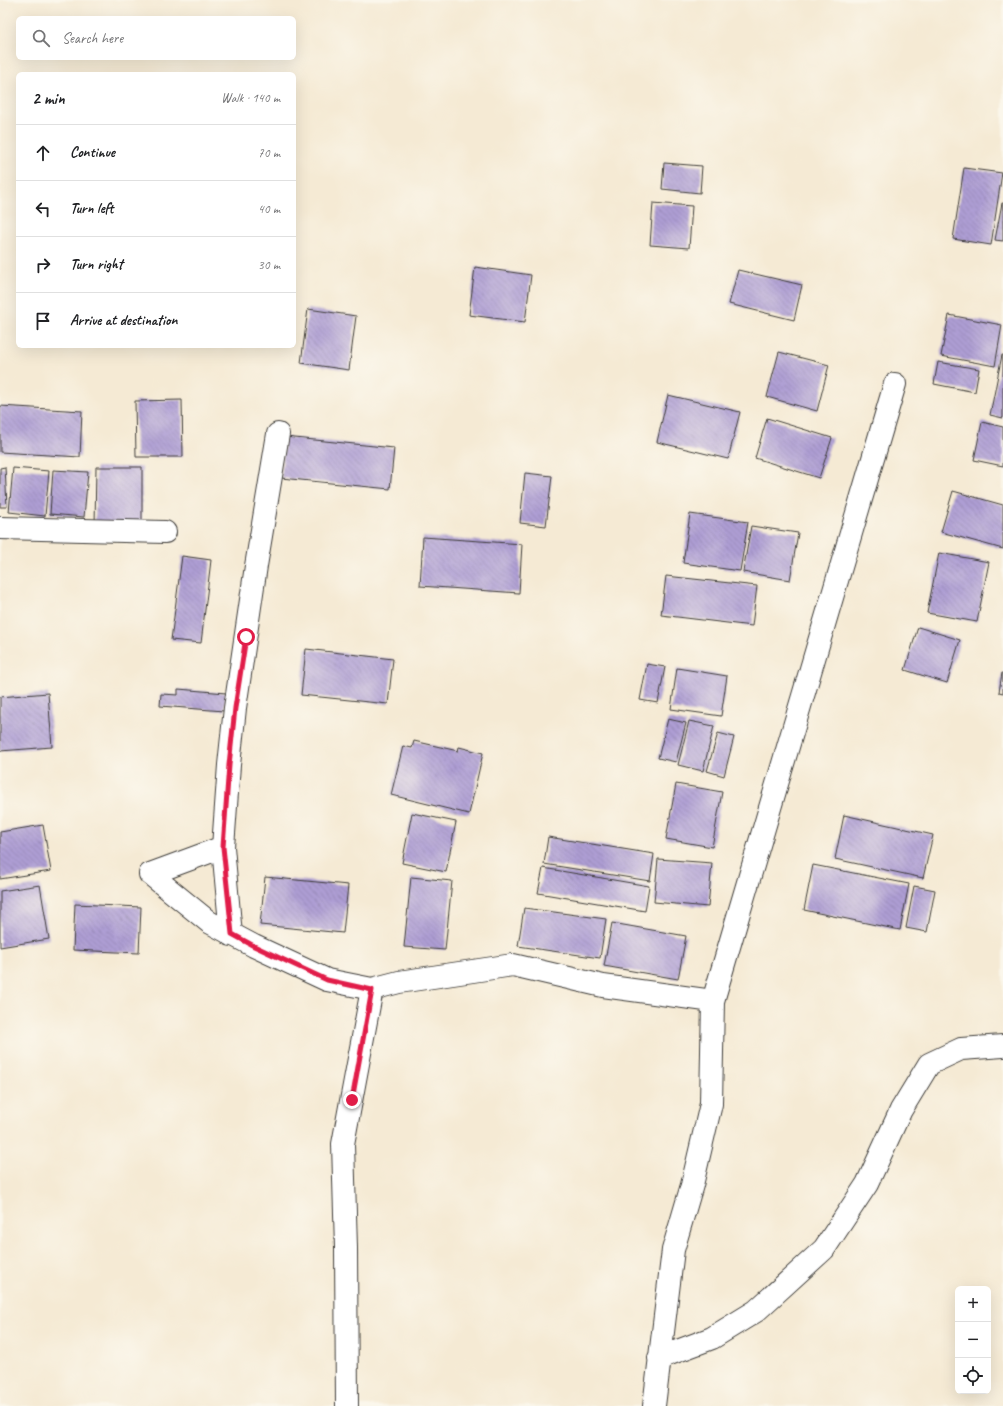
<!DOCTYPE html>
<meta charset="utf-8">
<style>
:root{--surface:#fff;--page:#f2f2f2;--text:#202124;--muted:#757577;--line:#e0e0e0}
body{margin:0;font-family:Caveat,sans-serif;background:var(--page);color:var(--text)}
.controls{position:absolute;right:12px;bottom:12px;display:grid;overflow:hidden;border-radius:6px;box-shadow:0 4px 16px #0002}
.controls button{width:36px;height:36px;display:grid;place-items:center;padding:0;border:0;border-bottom:1px solid var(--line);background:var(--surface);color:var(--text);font:20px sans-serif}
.stop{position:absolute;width:12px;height:12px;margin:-9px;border:3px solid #e11d48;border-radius:50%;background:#fff}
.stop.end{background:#e11d48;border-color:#fff;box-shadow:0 1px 4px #0008}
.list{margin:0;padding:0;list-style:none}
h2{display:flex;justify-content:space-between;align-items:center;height:52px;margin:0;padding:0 16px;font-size:17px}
h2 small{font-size:13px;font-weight:400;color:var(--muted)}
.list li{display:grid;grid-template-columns:26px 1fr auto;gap:12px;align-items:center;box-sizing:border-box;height:56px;padding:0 16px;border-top:1px solid var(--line)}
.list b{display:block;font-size:15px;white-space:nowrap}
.list em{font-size:13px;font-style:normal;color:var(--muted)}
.icon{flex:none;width:22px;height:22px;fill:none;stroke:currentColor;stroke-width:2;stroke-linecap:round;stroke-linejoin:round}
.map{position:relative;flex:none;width:1003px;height:1406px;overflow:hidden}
.search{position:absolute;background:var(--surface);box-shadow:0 4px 16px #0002;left:16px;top:16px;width:280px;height:44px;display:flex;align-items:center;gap:10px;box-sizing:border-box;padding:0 14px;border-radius:6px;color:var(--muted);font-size:15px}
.panel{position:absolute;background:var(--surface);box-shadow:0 4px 16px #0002;left:16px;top:72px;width:280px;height:276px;border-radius:6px}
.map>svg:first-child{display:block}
.building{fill:url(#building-back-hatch)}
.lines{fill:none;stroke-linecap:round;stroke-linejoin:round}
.minor-casing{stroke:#3d3b38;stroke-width:24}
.minor{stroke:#fff;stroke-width:22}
.route{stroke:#e11d48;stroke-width:5}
</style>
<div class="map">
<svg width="1003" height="1406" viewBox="0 0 1003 1406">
<defs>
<pattern id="building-back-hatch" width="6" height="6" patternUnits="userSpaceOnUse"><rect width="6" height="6" fill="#ae9ed4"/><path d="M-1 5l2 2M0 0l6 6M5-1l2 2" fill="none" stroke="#8d80ab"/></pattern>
</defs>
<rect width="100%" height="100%" fill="#fbf7ec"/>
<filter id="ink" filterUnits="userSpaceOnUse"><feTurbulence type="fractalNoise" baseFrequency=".025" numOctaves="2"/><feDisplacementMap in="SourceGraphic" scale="8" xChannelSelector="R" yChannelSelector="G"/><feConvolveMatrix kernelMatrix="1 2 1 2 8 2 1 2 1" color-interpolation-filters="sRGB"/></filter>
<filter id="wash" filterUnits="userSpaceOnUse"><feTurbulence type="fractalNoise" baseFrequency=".012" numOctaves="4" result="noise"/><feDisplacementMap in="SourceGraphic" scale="16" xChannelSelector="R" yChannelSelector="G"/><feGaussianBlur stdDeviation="0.9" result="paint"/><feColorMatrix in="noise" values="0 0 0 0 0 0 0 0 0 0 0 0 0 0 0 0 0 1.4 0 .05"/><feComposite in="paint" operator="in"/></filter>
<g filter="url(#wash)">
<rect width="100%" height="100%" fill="#f5ead4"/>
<g id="blocks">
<!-- building -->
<path class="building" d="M664 163 702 166 700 193 662 189Z
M964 168 1002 173 991 245 953 239Z
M653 203 692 206 689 248 650 245Z
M1002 203H1003V241L995 240Z
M475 267 531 275 525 322 469 315Z
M738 270 802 285 794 320 729 304Z
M308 309 356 316 349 370 301 363Z
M949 315 1002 325 995 366 941 356Z
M779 352 829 365 817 411 767 397Z
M1002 355H1003V418L990 415Z
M938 362 979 369 975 392 934 384Z
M668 395 740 412 728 459 657 442Z
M182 400 183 457H136L135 401Z
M0 406 82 411 80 457 0 452Z
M767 418 832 438 819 478 755 458Z
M982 422 1003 427V466L974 460Z
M285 437 394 448 390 489 281 478Z
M5 467 7 507H0V468Z
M96 467H142V527L95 526Z
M13 468 49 471 45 516 9 512Z
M53 470 88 472 84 517 50 514Z
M525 473 552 476 546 526 520 523Z
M953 491 1003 505V549L941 532Z
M690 514 748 522 740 571 683 563Z
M751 526 798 533 790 580 743 572Z
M423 537 522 544 519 593 420 586Z
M939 553 989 562 977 622 927 613Z
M182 556 211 560 201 643 171 640Z
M666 576 757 586 752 626 661 615Z
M918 627 960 640 947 683 905 670Z
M306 649 393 659 388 704 301 695Z
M647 664 665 667 658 703 640 700Z
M677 668 727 676 721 716 671 709Z
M1002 673H1003V693L999 692Z
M178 689 226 693 224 711 160 706 161 694 178 695Z
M48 693 52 747 0 751V697Z
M668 719 686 723 676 762 658 758Z
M689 721 714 726 703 771 678 765Z
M718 733 734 737 724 776 707 771Z
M414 741 458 751 459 747 483 753 469 814 391 795 403 746 412 748Z
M676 784 722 792 712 847 666 839Z
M412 813 456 822 446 872 402 863Z
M844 815 933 835 923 878 835 859Z
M43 825 51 871 0 879V832Z
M548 837 654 854 650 881 544 864Z
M658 859 712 863 708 907 654 902Z
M813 865 909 884 900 930 804 910Z
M543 868 649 886 645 911 538 893Z
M265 877 348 885 343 933 260 925Z
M411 877 452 881 445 950 404 947Z
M40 885 49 939 0 947V891Z
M914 886 935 890 927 932 906 928Z
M75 904 141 907 139 953 73 950Z
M524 908 606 919 600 958 518 946Z
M612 923 686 936 678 979 604 966Z"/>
</g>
</g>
<g filter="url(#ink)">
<use href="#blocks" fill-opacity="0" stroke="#3d3b38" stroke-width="1"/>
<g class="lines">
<defs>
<path id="minor" d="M0 528 165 532
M150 874 209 922 254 946 327 980 372 989 399 982 513 965 603 986 713 1001
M150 874 223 847
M231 935 223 847 229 765 235 708 256 566 278 434
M659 1358 712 1338 756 1311 824 1249 867 1184 901 1110 929 1064 961 1049 1003 1046
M347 1406 346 1248 343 1144 372 989
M654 1406 673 1250 692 1185 711 1104 713 1001 895 384"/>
</defs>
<!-- minor casing -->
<use href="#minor" class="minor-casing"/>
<!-- minor -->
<use href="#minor" class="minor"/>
</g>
</g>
<g class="lines" filter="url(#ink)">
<!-- route -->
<path class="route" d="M246 637 235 708 229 765 223 847 232 934 254 946 327 980 372 990 352 1100"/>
</g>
</svg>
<div class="controls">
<button>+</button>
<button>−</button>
<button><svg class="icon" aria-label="locate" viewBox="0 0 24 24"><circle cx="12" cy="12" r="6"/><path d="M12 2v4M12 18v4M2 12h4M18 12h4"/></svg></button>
</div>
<div class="stop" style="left:246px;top:637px"></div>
<div class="stop end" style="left:352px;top:1100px"></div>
<div class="search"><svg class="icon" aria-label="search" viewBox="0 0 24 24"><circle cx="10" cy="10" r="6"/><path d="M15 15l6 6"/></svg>Search here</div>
<section class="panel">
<h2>2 min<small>Walk · 140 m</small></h2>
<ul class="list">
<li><svg class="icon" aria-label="ahead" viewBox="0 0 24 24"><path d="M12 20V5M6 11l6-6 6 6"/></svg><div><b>Continue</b></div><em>70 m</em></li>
<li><svg class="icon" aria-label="left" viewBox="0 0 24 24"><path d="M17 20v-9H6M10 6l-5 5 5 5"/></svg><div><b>Turn left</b></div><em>40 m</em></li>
<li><svg class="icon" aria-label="right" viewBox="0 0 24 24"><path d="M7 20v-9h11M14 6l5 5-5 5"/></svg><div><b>Turn right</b></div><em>30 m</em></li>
<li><svg class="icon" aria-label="arrive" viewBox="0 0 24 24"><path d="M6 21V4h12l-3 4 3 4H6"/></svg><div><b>Arrive at destination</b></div></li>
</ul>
</section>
</div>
